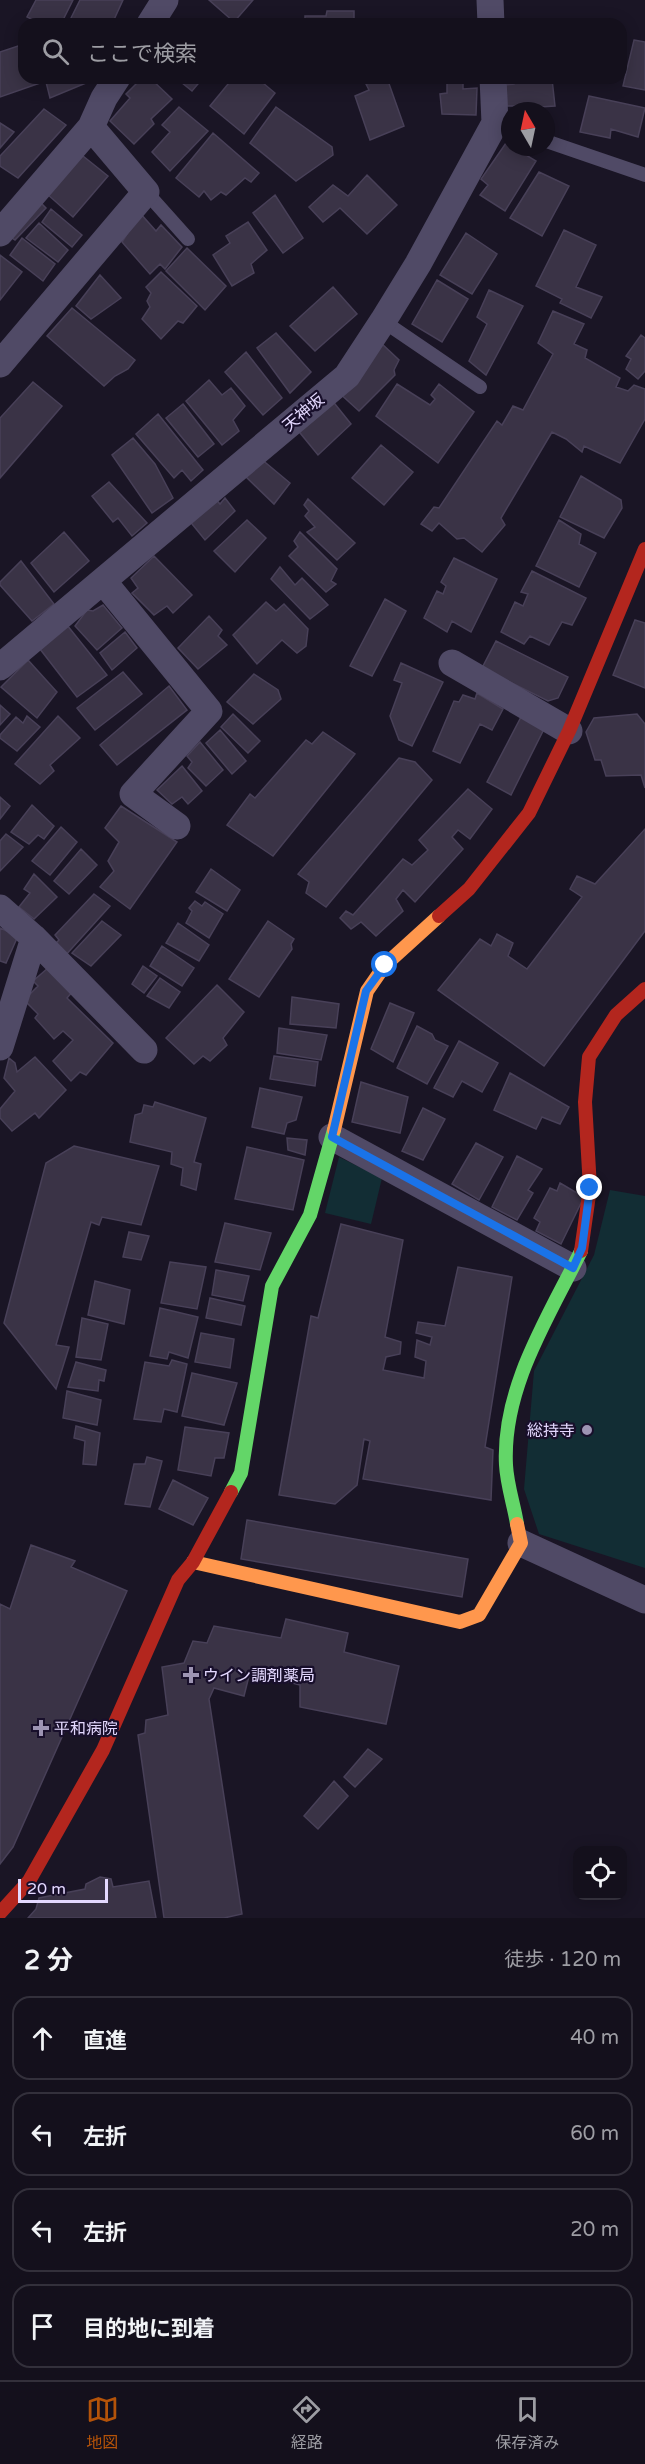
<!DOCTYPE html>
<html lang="ja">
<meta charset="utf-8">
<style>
:root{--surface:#14101c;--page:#211e29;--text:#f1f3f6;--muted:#9d9da3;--line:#33303b;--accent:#b45309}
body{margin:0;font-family:"Varela Round","Noto Sans JP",sans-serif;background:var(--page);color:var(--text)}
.controls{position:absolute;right:18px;bottom:18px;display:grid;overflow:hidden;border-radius:12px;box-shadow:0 3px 15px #0003}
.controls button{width:54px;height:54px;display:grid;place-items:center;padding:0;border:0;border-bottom:2px solid var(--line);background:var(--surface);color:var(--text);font:30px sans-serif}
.compass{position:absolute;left:501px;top:102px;width:54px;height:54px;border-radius:50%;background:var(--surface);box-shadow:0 3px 15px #0003;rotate:351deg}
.scale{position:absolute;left:18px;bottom:15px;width:90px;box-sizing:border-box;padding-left:6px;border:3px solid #e4d9ff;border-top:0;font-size:16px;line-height:21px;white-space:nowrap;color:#e4d9ff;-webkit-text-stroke:4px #180f2b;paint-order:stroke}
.stop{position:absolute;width:18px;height:18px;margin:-14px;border:4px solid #1a73e8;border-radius:50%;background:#fff}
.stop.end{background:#1a73e8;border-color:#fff;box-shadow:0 2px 6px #0008}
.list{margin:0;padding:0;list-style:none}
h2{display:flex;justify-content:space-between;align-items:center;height:78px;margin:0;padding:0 24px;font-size:26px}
h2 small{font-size:20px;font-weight:400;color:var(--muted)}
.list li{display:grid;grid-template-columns:39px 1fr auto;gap:18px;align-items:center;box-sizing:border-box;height:84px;margin:0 12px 12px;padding:0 12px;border:2px solid var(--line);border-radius:18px}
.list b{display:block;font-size:22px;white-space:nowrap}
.list em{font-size:20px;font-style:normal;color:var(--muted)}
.icon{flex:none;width:33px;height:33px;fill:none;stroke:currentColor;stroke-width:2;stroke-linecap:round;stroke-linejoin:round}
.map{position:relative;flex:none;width:645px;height:1918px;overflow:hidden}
.search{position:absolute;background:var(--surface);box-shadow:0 3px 15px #0003;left:18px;right:18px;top:18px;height:66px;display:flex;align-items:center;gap:15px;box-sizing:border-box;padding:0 21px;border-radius:18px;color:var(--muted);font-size:22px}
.sheet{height:462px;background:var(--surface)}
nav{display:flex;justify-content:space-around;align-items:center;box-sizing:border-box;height:84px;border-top:2px solid var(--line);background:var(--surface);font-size:16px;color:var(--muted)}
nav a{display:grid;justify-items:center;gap:3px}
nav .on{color:var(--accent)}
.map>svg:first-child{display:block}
.green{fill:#122d34}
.building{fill:#3a3346;stroke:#484058;stroke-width:1.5}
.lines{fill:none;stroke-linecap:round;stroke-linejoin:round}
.lane{stroke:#504a66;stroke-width:14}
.street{stroke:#504a66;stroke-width:27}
.fast{stroke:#63d668;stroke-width:14}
.slow{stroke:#ff974d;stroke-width:14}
.jam{stroke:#b3261e;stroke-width:14}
.route{stroke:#1a73e8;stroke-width:8}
.poi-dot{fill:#9d94b3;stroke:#180f2b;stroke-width:2}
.labels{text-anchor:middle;stroke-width:4.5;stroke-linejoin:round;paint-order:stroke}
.street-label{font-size:16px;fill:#e4d9ff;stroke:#180f2b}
.poi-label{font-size:16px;fill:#e4d9ff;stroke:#180f2b;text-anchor:start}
</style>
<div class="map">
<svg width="645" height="1918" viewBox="0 0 645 1918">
<rect width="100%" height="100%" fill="#1a1525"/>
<!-- green -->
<path class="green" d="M339 1157 382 1178 371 1224 325 1213Z
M610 1190 645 1196V1568L539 1534 524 1489 534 1371 594 1255Z"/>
<!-- building -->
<path class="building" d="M36 0H73L61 24H42L27 17Z
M80 0H123L112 24H68Z
M209 0H253L234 22Z
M327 11H354V24H299V20L305 21V16H326Z
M634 40 645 42V90L623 86Z
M24 44V78H38L40 83 0 97V52Z
M45 78H85L86 83 50 98Z
M142 78H150L172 99 151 119 154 124 134 144 110 121 130 98 126 94Z
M176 78H203L192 91Z
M233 78H257L275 93 244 134 210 106Z
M387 78 404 126 370 140 355 96 369 90 366 84Z
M514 78 552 79 555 106 539 107 537 111H519L518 106H507L506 85 514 84Z
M463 80V89L477 88 476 115 442 114 440 94 447 93V81Z
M589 96 645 108 638 137 611 129 610 138 580 132Z
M179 107 208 131 170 171 152 152 170 132 162 125Z
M276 107 332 147 333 155 296 181 250 143Z
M44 109 66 125 18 178 0 166V156Z
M0 123 14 132 0 148Z
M213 133 259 173 251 182 245 178 226 195 221 192 211 200 204 191 199 197 176 178Z
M506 143 536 161 505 211 480 195 488 185 481 179Z
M78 152 108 176 73 217 47 194Z
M539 172 569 186 542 236 510 218Z
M367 175 397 205 367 234 340 208 323 222 309 207 333 185 348 196Z
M275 195 303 238 283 253 253 213Z
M35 197 46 208 15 240 6 234Z
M51 209 82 235 72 247 42 222Z
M140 213 156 231 161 225 182 247 165 269 160 264 150 274 122 242Z
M248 222 267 250 251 264 254 273 232 286 213 255 230 243 226 236Z
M39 223 68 250 58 262 26 238Z
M564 230 596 245 576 287 602 297 591 318 560 303 562 299 536 286Z
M466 233 497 254 472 294 440 275Z
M22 238 55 264 43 281 10 255Z
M187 248 226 286 205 310 166 271Z
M0 255 22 272 0 300Z
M161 272 197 306 183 323 178 321 161 339 142 319 150 307 147 301 151 293 146 287Z
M100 275 121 298 91 319 76 306Z
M437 280 468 299 442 342 412 324Z
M333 287 357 314 315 351 290 326Z
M489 290 523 306 486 375 469 361 487 324 477 317Z
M72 308 135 360 128 369 115 376 104 386 47 336Z
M553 311 584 324 574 344 587 350 585 358 620 378 616 387 628 391 634 385 645 389V419L620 463 584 446 582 452 566 439 552 432 501 518 505 525 482 552 464 538 457 539 439 523 432 531 421 524 434 507 439 508 497 421 502 425 513 406 523 410 553 354 538 343Z
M276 333 311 372 290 393 257 348Z
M641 335 645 338V371L638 379 626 369 631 359 626 356Z
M380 342 399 360 394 370 395 375 359 411 337 391Z
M246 352 282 398 263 415 225 372Z
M209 380 222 395 231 388 245 406 233 420 239 431 222 445 186 401Z
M33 382 62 406 0 478V418Z
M397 384 430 405 435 399 431 395 439 384 474 412 438 463 376 416Z
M331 399 351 424 318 455 296 428Z
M183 404 214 444 198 457 166 418Z
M158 414 203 470 191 481 182 470 174 478 136 434Z
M133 438 155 464 173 498 152 513 112 455Z
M381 445 413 472 384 505 352 478Z
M260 458 290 483 274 504 244 475Z
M581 476 621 500 622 508 604 538 560 517Z
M109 482 147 523 132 536 118 518 113 522 92 496Z
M213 496 220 504 225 498 235 511 205 540 188 519Z
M308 499 355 543 337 560 307 532 315 527 305 516 309 511 304 505Z
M247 520 266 538 235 572 214 551Z
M559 520 581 534 579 544 596 553 579 587 536 566Z
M64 532 89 561 54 592 31 563Z
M300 532 337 569 331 581 336 584 326 592 289 556 298 547 294 541Z
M154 556 192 595 173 613 167 606 154 615 132 593 138 588 131 578Z
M454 558 497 579 471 632 452 621 447 632 424 618 437 591 443 594 446 586 441 582Z
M21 561 54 604 32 621 0 585V582Z
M280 567 295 585 302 578 328 605 310 619 271 579Z
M532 571 586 598 572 625 562 622 549 645 530 636 524 644 501 632 515 602 523 606 528 594 521 592Z
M385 599 406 611 372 676 350 666Z
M266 602 276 611 284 604 308 629 306 646 297 653 282 640 257 664 233 635Z
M103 605 122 628 97 650 75 626 87 610 93 611Z
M209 616 222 630 218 636 227 645 198 669 178 648Z
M635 620 645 623V688L613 675Z
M67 625 107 675 77 697 40 649Z
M125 632 137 648 112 670 100 653Z
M496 641 568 677 558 698 548 701 482 668Z
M28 660 57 692 37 718 1 687Z
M401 663 443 682 412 746 399 740 390 716 402 683 394 680Z
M123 672 142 694 95 730 77 708Z
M254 674 278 690 281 699 253 724 227 702Z
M169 686 187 710 117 765 100 745Z
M477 693 503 709 492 730 480 724 460 763 433 751 454 701 459 702 463 695 475 699Z
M0 705 10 714 0 725Z
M233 714 260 741 248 753 221 727Z
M637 714 645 724V788L641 775 606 776 601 760H595L586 732 594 718Z
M27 716 40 727 17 751 0 738V735L16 717 23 723Z
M58 716 80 738 50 765 54 771 40 784 15 764Z
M521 717 544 729 511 795 487 782Z
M220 730 246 761 232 774 206 743Z
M323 732 355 754 273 856 227 825 250 794 255 798 306 740 312 744Z
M200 742 223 770 206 786 188 768 192 762 187 756Z
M399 758 415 762 432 780 326 907 306 893 309 882 298 874Z
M182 766 202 791 188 804 182 797 172 804 157 790Z
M468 789 492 809 470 839 458 830 452 837 463 849 415 902 403 890 396 899 403 911 376 936 361 922 351 929 340 918 346 911 353 915 403 859 412 865 428 850 419 840Z
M0 797 10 806 0 819Z
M32 805 54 826 44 839 38 835 29 844 11 832Z
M121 806 177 842 130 909 100 887 114 871 108 861 119 842 105 828Z
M61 827 77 842 50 875 32 861Z
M645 829V931L544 1066 438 990 480 939 491 946 497 934 513 943 508 956 527 969 582 897 570 889 577 876 595 884Z
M6 834 23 847 0 871V841Z
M81 849 97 865 69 894 54 881Z
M211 869 240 890 227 911 196 892Z
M34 874 57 897 34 919 19 907 30 893 24 889Z
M94 894 110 906 64 957 53 946 59 940 55 935Z
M195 901 202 906 205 902 223 914 209 938 186 923 192 911 189 908Z
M102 921 121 935 91 966 72 953Z
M268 921 294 939 291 944 292 949 259 997 229 979Z
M178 923 209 945 199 961 166 943Z
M0 928 18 936 6 963 0 961Z
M162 946 194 968 182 986 150 966Z
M143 966 157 976 144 993 132 984Z
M48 968 73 991 67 998 113 1043 86 1075 80 1072 71 1081 53 1061 73 1040 63 1031 54 1039 35 1018 38 1014 24 1000 38 986 33 981Z
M160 978 180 992 169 1008 147 996Z
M217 985 244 1012 223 1038 227 1045 210 1061 203 1056 194 1064 166 1038Z
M292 997 339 1004 336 1028 290 1024Z
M390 1003 414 1013 393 1062 371 1049Z
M417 1026 432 1034 435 1040 448 1046 427 1084 397 1068Z
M279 1028 327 1035 321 1060 277 1053Z
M459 1041 498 1063 482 1092 462 1081 453 1097 434 1088Z
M274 1056 318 1062 315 1086 270 1079Z
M35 1057 66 1090 39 1118 35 1113 12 1131 0 1118V1109L15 1091 4 1078 9 1058 15 1063 17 1072Z
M510 1073 569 1107 560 1124 542 1117 536 1129 494 1110Z
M361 1082 408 1097 400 1133 352 1122Z
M260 1088 302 1097 296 1120 287 1123 284 1134 252 1127Z
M155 1102 206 1118 194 1162 201 1164 196 1190 181 1185 183 1168 171 1164 172 1152 130 1142 135 1115 142 1113 144 1105 153 1107Z
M423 1108 445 1119 423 1160 402 1151Z
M287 1138 307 1140 305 1155 288 1150Z
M476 1143 503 1157 479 1200 452 1184Z
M74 1146 159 1166 141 1225 102 1217 99 1225 91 1222 56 1345 69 1347 56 1389 4 1323 46 1163Z
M247 1147 304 1160 293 1210 235 1199Z
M517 1156 542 1169 528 1190 533 1193 517 1220 492 1207Z
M560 1183 584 1197 561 1244 536 1231 540 1222 534 1218 550 1188 557 1191Z
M225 1223 271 1233 260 1270 215 1262Z
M341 1224 403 1240 385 1337 401 1342 400 1354 386 1357 383 1370 424 1378 426 1361 415 1357 417 1340 430 1345 432 1337 416 1333 418 1322 445 1326 458 1267 512 1277 485 1447 493 1450 491 1500 363 1479 370 1441 364 1439 357 1485 335 1504 279 1495 311 1316 318 1318Z
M129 1232 149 1236 141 1260 123 1257Z
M170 1262 206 1267 197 1309 161 1303Z
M216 1270 249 1276 243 1301 212 1295Z
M95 1281 130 1290 124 1324 88 1315Z
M210 1298 245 1306 241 1325 206 1318Z
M160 1308 198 1317 188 1358 169 1352 167 1359 150 1356Z
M82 1318 108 1324 101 1360 76 1357Z
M201 1333 234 1339 230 1368 195 1362Z
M172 1360 187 1364 177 1412 164 1409 161 1422 134 1419 145 1362 169 1366Z
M76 1362 106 1370 104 1381 99 1380 98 1391 68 1387Z
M192 1373 237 1383 224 1425 182 1416Z
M67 1391 101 1400 97 1425 63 1418Z
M76 1426 100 1433 96 1465 83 1464 85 1441 74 1438Z
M185 1427 229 1433 224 1458H215L211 1476 178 1470Z
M147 1457 162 1461 150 1507 125 1504 134 1464H145Z
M173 1480 208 1498 193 1525 159 1509Z
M247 1520 468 1559 462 1597 241 1559Z
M31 1545 75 1561 71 1567 127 1591 13 1847 0 1864V1604L10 1609Z
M286 1619 348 1633 344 1652 399 1666 386 1724 300 1707V1685L250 1672 244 1696 214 1688 209 1699 242 1914 224 1918H164L138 1735 145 1733 146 1720 168 1715 162 1667 184 1663 193 1641 207 1643 214 1626 281 1638Z
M368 1749 382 1759 355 1787 344 1777Z
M334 1781 348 1796 318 1829 304 1816Z
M100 1877 111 1879 113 1887 149 1881 156 1918H28L36 1909 39 1898 85 1889 86 1884Z"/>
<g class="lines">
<!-- lane -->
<path class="lane" d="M546 141 645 175
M146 192 188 239
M383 321 480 387"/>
<!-- street -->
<path class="street" d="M490 0 491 24
M150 24 165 0
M0 233 91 127 104 98 117 78
M0 364 146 192 91 127
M103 581 209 711 133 794 177 826
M452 663 569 731
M0 667 347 376 383 321 418 264 495 123 493 78
M0 908 34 938 144 1050
M0 1047 34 938
M332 1137 573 1268
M521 1543 645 1600"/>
<!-- fast -->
<path class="fast" d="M231 1492 241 1473 272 1286 310 1215 334 1130
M517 1524C514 1505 507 1485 506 1465 502 1388 548 1318 581 1251"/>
<!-- slow -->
<path class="slow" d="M334 1130 367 991 385 965 439 916
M193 1562 460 1622 479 1615 521 1543 517 1524"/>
<!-- jam -->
<path class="jam" d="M439 916 469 889 529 813 569 731 645 549
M581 1251 590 1188 585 1102 589 1057 616 1015 645 989
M0 1913 29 1881 103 1750 178 1580 193 1562 231 1492"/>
</g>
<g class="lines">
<!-- route -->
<path class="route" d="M385 965 366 991 332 1137 573 1268 582 1248 590 1188"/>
</g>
<!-- markers -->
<g class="poi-dot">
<circle cx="587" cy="1430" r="6"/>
<path d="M188 1666h6v6h6v6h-6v6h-6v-6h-6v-6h6z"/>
<path d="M38 1719h6v6h6v6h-6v6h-6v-6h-6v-6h6z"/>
</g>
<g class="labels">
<!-- street labels -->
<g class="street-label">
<text transform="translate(303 412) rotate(-40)" y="6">天神坂</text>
</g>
<!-- poi labels -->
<g class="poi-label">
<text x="575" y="1436" text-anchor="end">総持寺</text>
<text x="203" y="1681">ウイン調剤薬局</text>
<text x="54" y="1734">平和病院</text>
</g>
</g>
</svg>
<div class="controls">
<button><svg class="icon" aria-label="locate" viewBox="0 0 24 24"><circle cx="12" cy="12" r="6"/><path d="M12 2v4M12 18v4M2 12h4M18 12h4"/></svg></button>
</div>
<svg class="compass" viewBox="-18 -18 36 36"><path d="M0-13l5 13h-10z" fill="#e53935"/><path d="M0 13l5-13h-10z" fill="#9d9da3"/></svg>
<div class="scale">20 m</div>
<div class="stop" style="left:385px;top:965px"></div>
<div class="stop end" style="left:590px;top:1188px"></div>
<div class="search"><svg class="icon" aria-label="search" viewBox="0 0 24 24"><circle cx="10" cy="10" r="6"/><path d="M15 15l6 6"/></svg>ここで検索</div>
</div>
<section class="sheet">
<h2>2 分<small>徒歩 · 120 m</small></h2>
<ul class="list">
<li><svg class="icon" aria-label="ahead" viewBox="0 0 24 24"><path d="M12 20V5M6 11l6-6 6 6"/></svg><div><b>直進</b></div><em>40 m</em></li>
<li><svg class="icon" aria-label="left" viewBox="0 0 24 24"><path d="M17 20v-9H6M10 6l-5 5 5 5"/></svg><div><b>左折</b></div><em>60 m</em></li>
<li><svg class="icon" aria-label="left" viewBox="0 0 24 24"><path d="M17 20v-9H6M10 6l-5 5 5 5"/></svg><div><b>左折</b></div><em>20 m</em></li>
<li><svg class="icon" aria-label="arrive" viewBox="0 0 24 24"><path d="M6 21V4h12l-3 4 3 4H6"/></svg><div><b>目的地に到着</b></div></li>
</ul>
</section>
<nav>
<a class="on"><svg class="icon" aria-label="map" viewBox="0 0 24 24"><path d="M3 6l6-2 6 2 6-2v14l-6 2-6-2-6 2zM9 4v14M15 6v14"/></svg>地図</a>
<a><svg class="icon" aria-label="directions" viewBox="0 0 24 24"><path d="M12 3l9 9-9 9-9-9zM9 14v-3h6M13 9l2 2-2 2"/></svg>経路</a>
<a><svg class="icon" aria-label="saved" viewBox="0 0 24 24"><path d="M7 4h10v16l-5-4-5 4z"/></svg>保存済み</a>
</nav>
